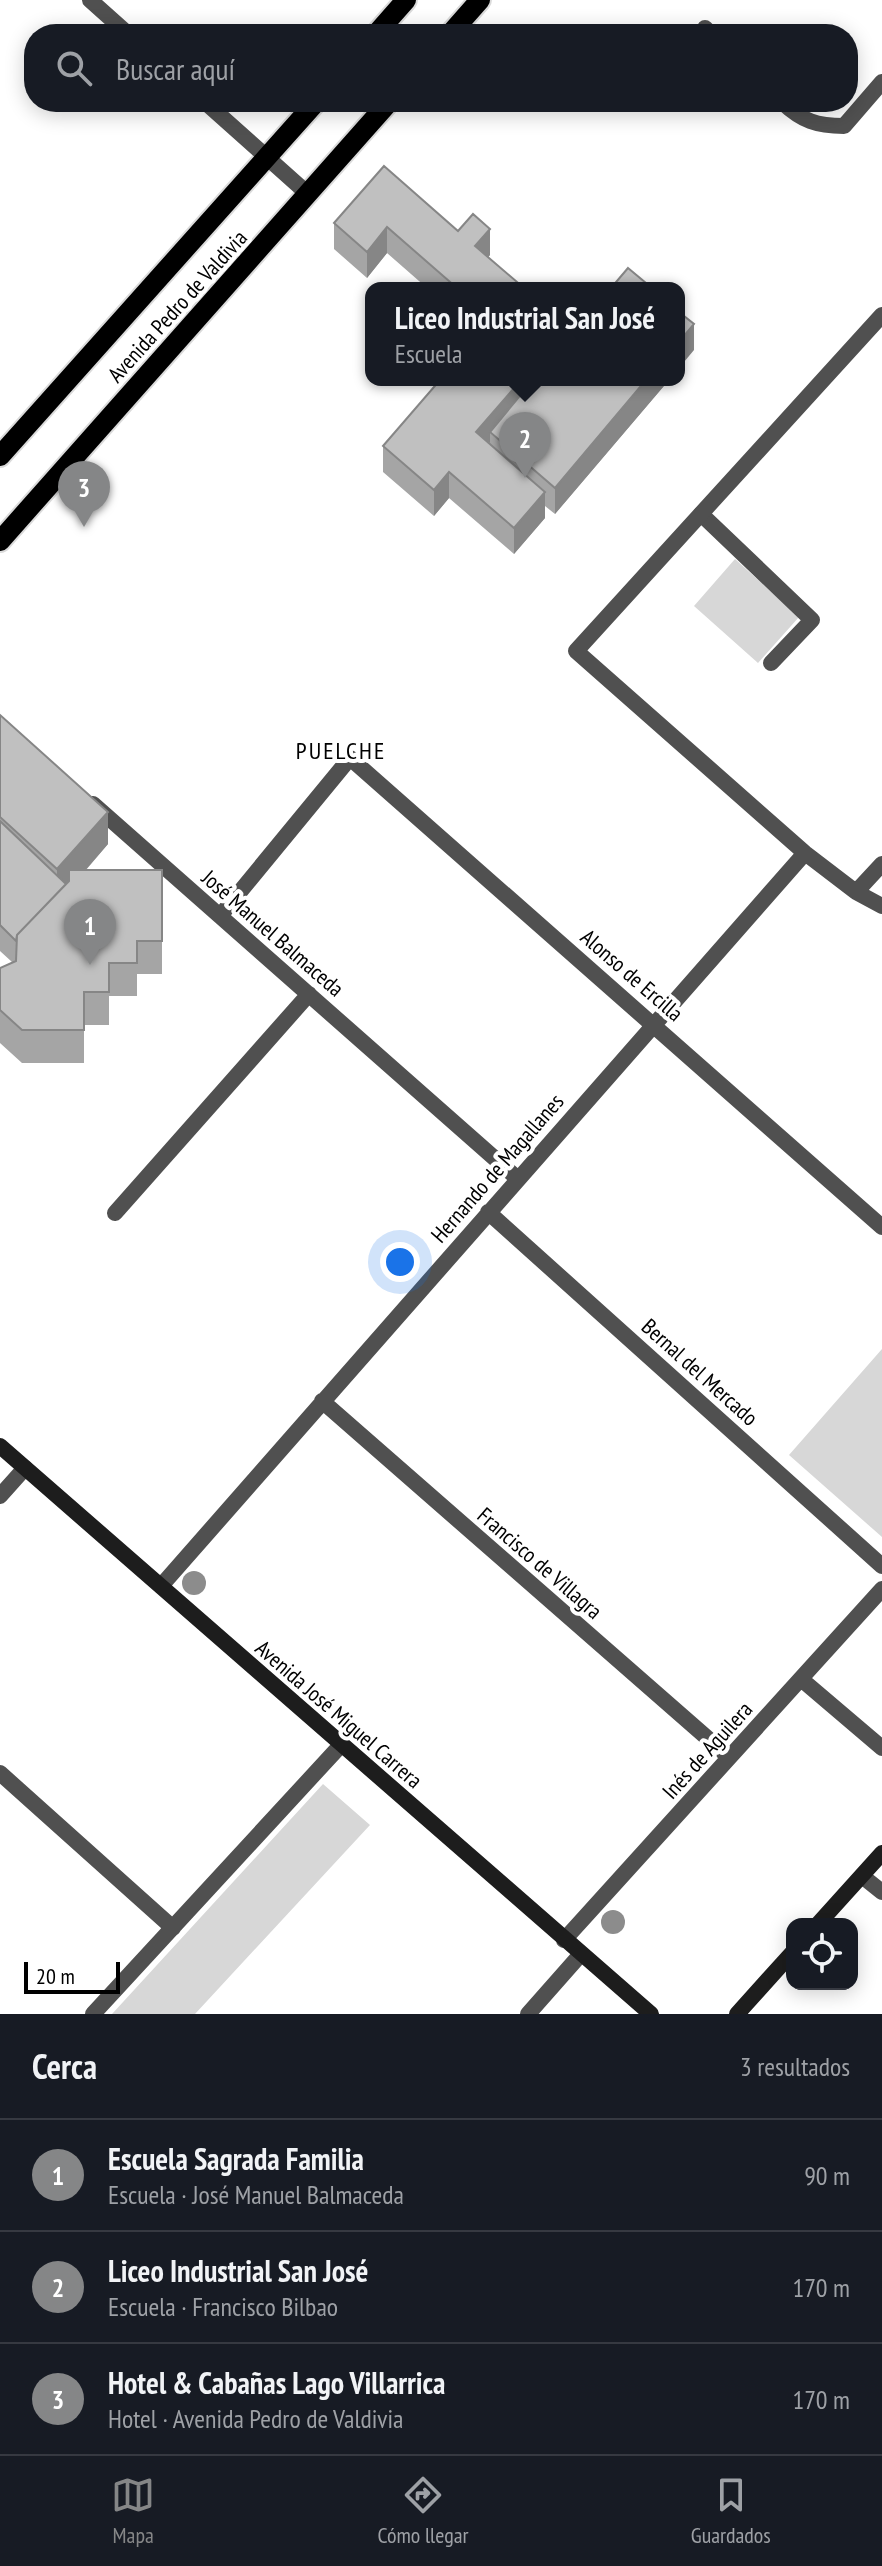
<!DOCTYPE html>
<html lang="es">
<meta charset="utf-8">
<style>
:root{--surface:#171b24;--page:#242831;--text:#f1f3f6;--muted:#9ea1a6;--line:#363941;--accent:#858687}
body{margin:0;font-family:"PT Sans Narrow",sans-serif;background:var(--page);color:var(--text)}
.controls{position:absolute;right:24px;bottom:24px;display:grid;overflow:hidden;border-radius:16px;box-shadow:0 4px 20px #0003}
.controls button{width:72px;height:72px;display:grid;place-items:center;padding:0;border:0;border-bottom:2px solid var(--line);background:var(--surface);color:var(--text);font:40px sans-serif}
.scale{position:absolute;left:24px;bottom:20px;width:96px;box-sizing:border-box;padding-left:8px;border:4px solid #000;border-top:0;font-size:22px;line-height:28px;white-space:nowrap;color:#000;-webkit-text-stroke:6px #fff;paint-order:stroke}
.you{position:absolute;left:400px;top:1262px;width:28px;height:28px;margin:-20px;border:6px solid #fff;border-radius:50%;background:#1a73e8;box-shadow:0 0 0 12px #1a73e833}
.badge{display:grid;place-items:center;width:52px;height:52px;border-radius:50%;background:var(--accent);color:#fff;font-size:26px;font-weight:700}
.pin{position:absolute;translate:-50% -66px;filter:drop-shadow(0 2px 4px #0008)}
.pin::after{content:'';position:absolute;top:42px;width:28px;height:24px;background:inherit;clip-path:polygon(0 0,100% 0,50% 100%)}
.popup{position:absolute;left:365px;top:282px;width:320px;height:104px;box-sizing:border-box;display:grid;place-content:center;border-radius:16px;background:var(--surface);filter:drop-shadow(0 2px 6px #0005);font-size:26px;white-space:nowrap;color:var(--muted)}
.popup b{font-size:30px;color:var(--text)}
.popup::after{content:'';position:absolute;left:50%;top:100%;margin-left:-16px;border:16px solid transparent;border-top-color:var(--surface)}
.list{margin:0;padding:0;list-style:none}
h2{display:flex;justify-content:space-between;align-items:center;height:104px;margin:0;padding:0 32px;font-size:34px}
h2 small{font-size:26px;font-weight:400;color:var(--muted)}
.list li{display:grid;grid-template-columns:52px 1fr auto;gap:24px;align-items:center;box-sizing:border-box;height:112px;padding:0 32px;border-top:2px solid var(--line)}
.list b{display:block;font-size:30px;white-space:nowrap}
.list p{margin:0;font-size:26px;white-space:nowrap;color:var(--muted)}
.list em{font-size:26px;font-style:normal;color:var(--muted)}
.icon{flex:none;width:44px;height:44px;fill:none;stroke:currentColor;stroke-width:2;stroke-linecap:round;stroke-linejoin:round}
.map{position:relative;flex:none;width:882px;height:2014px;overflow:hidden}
.search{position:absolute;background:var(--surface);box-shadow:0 4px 20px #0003;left:24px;right:24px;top:24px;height:88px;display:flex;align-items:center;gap:20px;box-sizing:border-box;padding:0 28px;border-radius:32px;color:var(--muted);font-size:30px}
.sheet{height:440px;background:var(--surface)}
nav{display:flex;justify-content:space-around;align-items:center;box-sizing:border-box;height:112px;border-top:2px solid var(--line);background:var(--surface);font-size:22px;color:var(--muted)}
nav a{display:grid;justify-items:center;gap:4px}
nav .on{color:var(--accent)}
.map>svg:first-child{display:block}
.green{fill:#d7d7d7}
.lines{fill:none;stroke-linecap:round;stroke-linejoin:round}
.primary-casing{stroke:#dbdbdb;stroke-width:24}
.lane{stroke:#505050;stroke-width:16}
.street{stroke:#505050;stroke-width:16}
.secondary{stroke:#1d1d1d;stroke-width:16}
.primary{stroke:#000;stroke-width:20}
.tree{fill:#8c8c8c}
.wall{fill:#a5a5a5}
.shaded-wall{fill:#868686}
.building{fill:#c0c0c0;stroke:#868686;stroke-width:2}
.labels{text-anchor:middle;stroke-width:8;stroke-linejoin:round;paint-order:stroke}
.street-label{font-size:22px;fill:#000;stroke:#fff}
.neighbourhood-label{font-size:24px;letter-spacing:2px;fill:#000;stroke:#fff}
</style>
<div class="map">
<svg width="882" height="2014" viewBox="0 0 882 2014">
<rect width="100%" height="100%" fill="#fff"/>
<!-- green -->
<path class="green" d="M735 559 799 617 758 663 694 606Z
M882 1349V1537L789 1455Z
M323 1784 370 1825 195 2014H112Z"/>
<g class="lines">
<defs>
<path id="primary" d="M376 34 406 0
M450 34 480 0
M0 456 316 102
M0 541 389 102"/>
</defs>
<!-- primary casing -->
<use href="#primary" class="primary-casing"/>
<!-- lane -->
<path class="lane" d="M705 28 711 34
M782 102C802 121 817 126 844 126L882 82
M701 514 812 620 771 663"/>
<!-- street -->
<path class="street" d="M90 0 128 34
M205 102 308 194
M882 315 576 651 805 853 856 892 882 906
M93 804 518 1179
M856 892 882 864
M220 916 350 758 882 1227
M488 1212 882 1566
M115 1213 309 994
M322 1401 729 1757
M0 1496 25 1468
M161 1586 805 853
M801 1679 882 1748
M0 1773 173 1928
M862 1876 882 1892
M564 1940 882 1589
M93 2014 341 1745
M528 2014 581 1954"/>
<!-- secondary -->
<path class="secondary" d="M0 1446 651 2014
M818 1924 882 1853
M737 2014 792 1953"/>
<!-- primary -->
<use href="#primary" class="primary"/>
</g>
<!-- trees -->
<g class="tree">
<circle cx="194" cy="1583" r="12"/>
<circle cx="613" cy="1922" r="12"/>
</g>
<!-- wall -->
<path class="wall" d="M334 223 458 231 490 255 488 257 524 288H427L387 253 367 278 334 249Z
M440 380H669L555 514 545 506V518L514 554 449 498 434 516 383 472V446Z
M0 715 108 844 86 870H162V974H137V996H109V1025H84V1063H22L0 1043V968L12 962 0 951Z"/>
<!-- shaded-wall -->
<path class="shaded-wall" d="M387 227V253L367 278V252Z
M490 229V255L475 272V246Z
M694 324V350L679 368V342Z
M521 380H543L490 432V442L476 458V432Z
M646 380H669L555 514V488Z
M449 472V498L434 516V490Z
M545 492V518L514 554V528Z
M108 812V844L69 889 57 899V869Z"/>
<!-- building -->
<path class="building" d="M384 166 458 231 473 214 490 229 475 246 524 288H457L387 227 367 252 334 223Z
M628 268 652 288H611Z
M679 312 694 324 679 342Z
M440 380H521L476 432 545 492 514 528 449 472 434 490 383 446Z
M533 380H646L555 488 490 432Z
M0 715 108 812 57 869 0 817Z
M0 821 66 884 17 935 16 941 0 925Z
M69 870H162V941H137V963H109V992H84V1030H22L0 1010V968L16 961 17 935 69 881Z"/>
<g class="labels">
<!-- street labels -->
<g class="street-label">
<text transform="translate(177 306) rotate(-48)" y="8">Avenida Pedro de Valdivia</text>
<text transform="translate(273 933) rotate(41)" y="8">José Manuel Balmaceda</text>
<text transform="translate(632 975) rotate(41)" y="8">Alonso de Ercilla</text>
<text transform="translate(497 1168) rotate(-49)" y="8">Hernando de Magallanes</text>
<text transform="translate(700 1372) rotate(42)" y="8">Bernal del Mercado</text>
<text transform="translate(540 1563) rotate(41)" y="8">Francisco de Villagra</text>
<text transform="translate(339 1714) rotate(41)" y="8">Avenida José Miguel Carrera</text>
<text transform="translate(707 1750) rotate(-48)" y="8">Inés de Aguilera</text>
</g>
<!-- neighbourhood labels -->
<g class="neighbourhood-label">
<text x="341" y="759">PUELCHE</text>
</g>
</g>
</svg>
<div class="controls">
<button><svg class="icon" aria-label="locate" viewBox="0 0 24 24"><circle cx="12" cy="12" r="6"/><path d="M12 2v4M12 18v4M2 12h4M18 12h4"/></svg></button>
</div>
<div class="scale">20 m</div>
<div class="you"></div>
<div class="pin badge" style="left:90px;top:965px">1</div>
<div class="pin badge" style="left:525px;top:478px">2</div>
<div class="popup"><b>Liceo Industrial San José</b>Escuela</div>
<div class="pin badge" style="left:84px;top:527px">3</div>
<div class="search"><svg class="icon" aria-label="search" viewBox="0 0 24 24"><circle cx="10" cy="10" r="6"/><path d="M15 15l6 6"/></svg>Buscar aquí</div>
</div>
<section class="sheet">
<h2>Cerca<small>3 resultados</small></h2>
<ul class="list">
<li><span class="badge">1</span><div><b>Escuela Sagrada Familia</b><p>Escuela · José Manuel Balmaceda</p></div><em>90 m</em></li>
<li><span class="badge">2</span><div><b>Liceo Industrial San José</b><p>Escuela · Francisco Bilbao</p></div><em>170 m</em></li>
<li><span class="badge">3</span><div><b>Hotel &amp; Cabañas Lago Villarrica</b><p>Hotel · Avenida Pedro de Valdivia</p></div><em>170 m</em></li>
</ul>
</section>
<nav>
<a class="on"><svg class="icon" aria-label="map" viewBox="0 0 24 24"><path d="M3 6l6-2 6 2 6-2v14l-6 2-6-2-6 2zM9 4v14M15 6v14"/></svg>Mapa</a>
<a><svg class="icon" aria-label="directions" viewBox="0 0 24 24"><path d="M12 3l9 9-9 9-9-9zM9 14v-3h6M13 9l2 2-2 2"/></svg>Cómo llegar</a>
<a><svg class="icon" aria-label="saved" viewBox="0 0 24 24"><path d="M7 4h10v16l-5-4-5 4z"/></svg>Guardados</a>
</nav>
